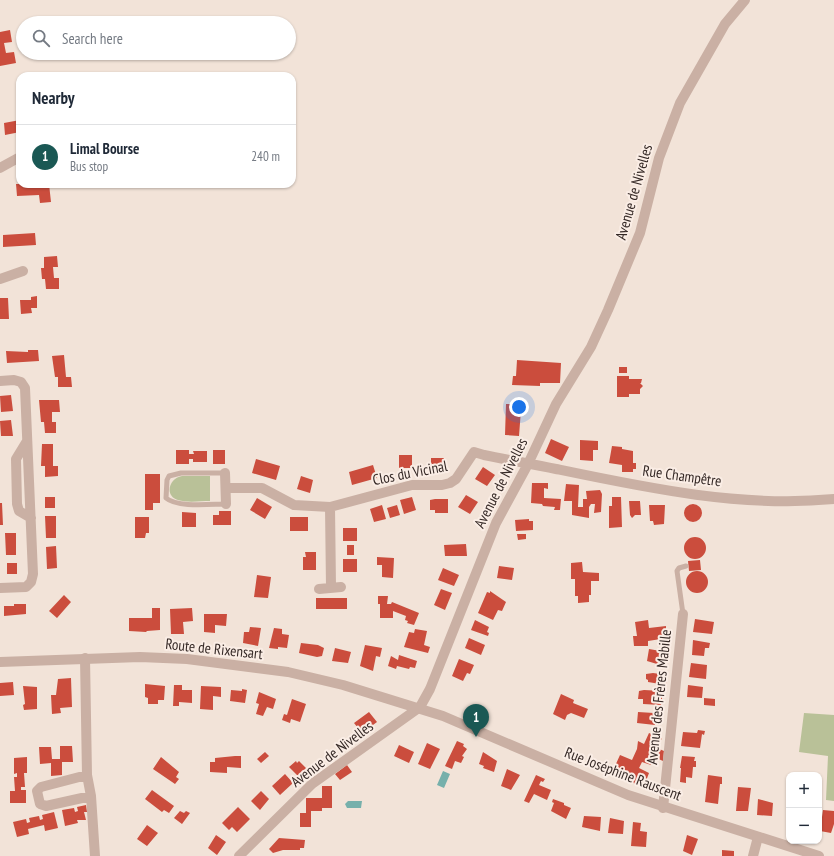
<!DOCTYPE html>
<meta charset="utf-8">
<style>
:root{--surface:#fff;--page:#f6f6f7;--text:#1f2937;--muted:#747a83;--line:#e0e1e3;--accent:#1a5854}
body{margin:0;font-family:"PT Sans Narrow",sans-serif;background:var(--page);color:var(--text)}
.controls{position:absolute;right:12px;bottom:12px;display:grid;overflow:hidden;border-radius:8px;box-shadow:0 1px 3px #0004}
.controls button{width:36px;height:36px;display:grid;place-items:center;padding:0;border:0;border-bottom:1px solid var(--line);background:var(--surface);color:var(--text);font:20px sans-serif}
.you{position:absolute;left:519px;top:407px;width:14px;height:14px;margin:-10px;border:3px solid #fff;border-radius:50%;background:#1a73e8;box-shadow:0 0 0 6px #1a73e833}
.badge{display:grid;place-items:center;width:26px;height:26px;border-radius:50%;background:var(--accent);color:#fff;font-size:13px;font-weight:700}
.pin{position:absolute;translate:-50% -33px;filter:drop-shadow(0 1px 2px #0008)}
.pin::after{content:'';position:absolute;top:21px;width:14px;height:12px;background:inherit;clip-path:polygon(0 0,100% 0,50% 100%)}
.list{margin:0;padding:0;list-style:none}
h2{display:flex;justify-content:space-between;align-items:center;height:52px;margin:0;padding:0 16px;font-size:17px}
h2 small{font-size:13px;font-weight:400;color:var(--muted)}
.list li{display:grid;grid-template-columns:26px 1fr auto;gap:12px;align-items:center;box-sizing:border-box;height:64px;padding:0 16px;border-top:1px solid var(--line)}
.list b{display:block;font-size:15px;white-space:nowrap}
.list p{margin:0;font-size:13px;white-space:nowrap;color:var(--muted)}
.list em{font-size:13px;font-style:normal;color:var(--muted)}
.icon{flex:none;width:22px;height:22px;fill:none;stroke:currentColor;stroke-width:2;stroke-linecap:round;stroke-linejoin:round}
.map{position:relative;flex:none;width:834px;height:856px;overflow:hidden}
.search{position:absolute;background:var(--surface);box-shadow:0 1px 3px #0004;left:16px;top:16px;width:280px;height:44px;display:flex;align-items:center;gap:10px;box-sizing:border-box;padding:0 14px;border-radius:22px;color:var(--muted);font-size:15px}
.panel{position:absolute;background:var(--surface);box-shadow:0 1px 3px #0004;left:16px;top:72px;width:280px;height:116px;border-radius:12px}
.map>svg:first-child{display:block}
.green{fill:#b9c198}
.water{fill:#76b0ab}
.building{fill:#cb4d3d}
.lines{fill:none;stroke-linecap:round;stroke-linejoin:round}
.service{stroke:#cab0a4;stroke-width:5}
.minor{stroke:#cab0a4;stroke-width:10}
.tertiary{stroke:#cab0a4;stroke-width:10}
.labels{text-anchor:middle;stroke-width:4;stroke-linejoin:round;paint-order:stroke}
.street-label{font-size:15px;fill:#352926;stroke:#faede5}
</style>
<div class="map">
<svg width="834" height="856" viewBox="0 0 834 856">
<rect width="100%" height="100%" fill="#f2e3d8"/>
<!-- green -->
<path class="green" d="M182 476H210V501C200 501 188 503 178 500 164 496 169 478 182 476Z
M804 713 834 715V801L826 800 828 756 799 752Z"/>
<!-- water -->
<path class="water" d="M443 771 450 774 444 788 437 785Z
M348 801H362L361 808H347L345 804Z"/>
<!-- building -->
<path class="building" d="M10 30 12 42 4 43 6 53 14 52 16 63 0 66V32Z
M20 120V132L5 135 4 123Z
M16 184H49L51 202 40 203 39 195 17 196Z
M35 233 36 245 3 247V235Z
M57 256 58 267H53L54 278H59V289H46L45 279H42L41 268H44V257Z
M37 296V308H31L32 313 21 314 20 300H31V297Z
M0 298H8L9 319H0Z
M28 350H38L39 361 7 363 6 351 28 352Z
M64 355 66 377H71L72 387H58V377H55L52 356Z
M517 360 561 363 560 383H540V386L512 385 513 376H516Z
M619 367H627V373H619Z
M617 376H629V379H642L641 383H640L643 386 640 389V394H629V397H617Z
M11 395 13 411 1 412 0 396Z
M39 400H59L60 412H52V422H56V433H45L44 422H41Z
M506 404H517V410H521L519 436 505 435Z
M11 420 13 436H1L0 421Z
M551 439 569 447 562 461 545 453Z
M580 440 598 441V450H593V461L580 460Z
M42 444H53V466H58V476L45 477V466H41Z
M612 446 622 447V449L633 451V463H636V469H633V472H622V465L609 463Z
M176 450H189V454H194L193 451H207V462H193V459H189V464H176Z
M213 450H225V464H213Z
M399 455H412V468H399Z
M431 458H444V471H431Z
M256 459 280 466 276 480 252 473Z
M373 465 377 478 352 485 349 472Z
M483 467 495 475 487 486 475 479Z
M145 474H160V503H153V510H145Z
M301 476 313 480 310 493 297 489Z
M532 483H548V489L544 488V498L561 499 560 510H554L555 507 543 506 542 504 531 503Z
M566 484 579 485 578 507H583V499H587L586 491 600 490 602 494 601 512 594 513 595 504H591L589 507V518L572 515V501H564Z
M466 495 478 502 470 514 458 507Z
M45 497H55V508H45Z
M412 497 416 510 404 514 400 500Z
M612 497H621L622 527 609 528V506H612Z
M257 498 272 507 265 519 250 510Z
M435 499H448V513H435V510H430V500Z
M629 501H640L641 515H635L632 518 630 515Z
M0 503H2L3 525H0Z
M684 513a9 9 0 1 1 18 0a9 9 0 1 1-18 0Z
M382 505 386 519 374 522 370 509Z
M397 505 400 515 390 518 387 508Z
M649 505H665L664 524 654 525 653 521H650Z
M219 511H231V525H213V515H219Z
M182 512 196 513V527H182Z
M45 516H56V538H46Z
M135 517H149V533H146L145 538H135Z
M290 517H308V531H290Z
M529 519V521H533V530L516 531 515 520Z
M343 528H357V541H343Z
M5 533H16V555H6Z
M517 534H526V539L518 540Z
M684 548a11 11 0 1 1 22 0a11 11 0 1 1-22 0Z
M466 544 467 556H445L444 545Z
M347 545H354V555H347Z
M56 546 57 568 47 569 46 547Z
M305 552H316V570H303V557H306Z
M377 557 394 558 393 578 382 577V565H377Z
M343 559H357V572H343Z
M700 560 701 570 689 571 688 561Z
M582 562 583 572 599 573V581H591V595H589V602L578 603V596H575V579H571V563Z
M7 563H17V574H7Z
M499 566 514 568 512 580 497 578Z
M443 568 459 575 454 586 438 580Z
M686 582a11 11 0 1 1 22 0a11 11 0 1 1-22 0Z
M257 575 271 577 268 598 254 597Z
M441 589 452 593 445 610 434 605Z
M490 591 506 602 502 611 498 610 493 620 478 613 487 592 490 593Z
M64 595 71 602 57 618 49 611Z
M378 596H388L387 604H391L392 602 419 613 414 625 407 623 408 621 405 620 406 616 393 611V618H380V604H378Z
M316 598H347V609H316Z
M14 604H26V614L4 616V606H14Z
M152 608H160V630L147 631 146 632 129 631V618H152Z
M192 608 193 621 183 622 184 634H171L170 609Z
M204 614H227L226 626 215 625V633L204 632Z
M695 619 714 622 712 634 693 632Z
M475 620 489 627 487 632 489 633 488 636 471 630Z
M648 620 649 628 666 626V630L671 632 672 635 667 638 648 641V646H634L633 636H637L635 622Z
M250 627 261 628 258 646 243 643 244 632H249Z
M274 628 282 629V634L289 635 287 648 278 647V649L269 648Z
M415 629 427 631 424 645 430 647 428 653 404 647 409 632 414 633Z
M469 638 485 645 481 655 465 648Z
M693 640 710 643 709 648H705L704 656 692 655Z
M301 643 318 645 324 648 322 656 317 657 299 653Z
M365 645 382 648 380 657 376 656 373 671 360 666Z
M335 648 351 652 348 663 332 661Z
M649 649 666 652 665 663 658 662 657 664 647 661Z
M399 655 417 661 415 668 410 667 409 669 397 666 396 669 388 666 391 656 398 660Z
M459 659 474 665 470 674 467 673 463 681 452 676Z
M691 663 707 665 706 679 689 677Z
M653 673 667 675 666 685 648 682V680L646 679V674Z
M71 678 72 707 60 708 61 713 52 714 51 695H56L58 679Z
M13 682 14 695 0 696V683Z
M145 684 165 686 164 700H158V704H148V698L145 697Z
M174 685H182V690H192V703L179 702V706H173Z
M688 685 703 687 702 698 687 697Z
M23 686 37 687V709L24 710 23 705 25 704Z
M201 686 221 687V697L213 696V710L200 709Z
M242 689 247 690 245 703 230 701 231 690 242 691Z
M644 690 663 691 661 705 643 704V699H638L639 691Z
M259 692 276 699 273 709 267 707 263 716 256 714 259 704 256 703Z
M561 694 574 700 573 703 588 709 584 718 571 713 567 715 565 720 553 714Z
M704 698 715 699V706L704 705Z
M292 699 306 704 300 722 291 719 290 723 282 720 284 714 287 715Z
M369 712 377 722 362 733 354 723Z
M638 712 654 713 655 725 637 723Z
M698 730 705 731 704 735 702 734 700 748 681 746 683 732 697 733Z
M649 733 662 738 657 748 664 751 663 761 654 757 651 765 642 762 639 768 649 773 646 781 643 780 640 786 618 776 621 769 615 766 620 755 632 760 637 749 638 741 644 744Z
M457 741 464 744 463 746 467 749 462 756 464 757 461 763 455 761 452 769 445 766Z
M427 743 440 749 430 769 418 764Z
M399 745 414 752 409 763 394 756Z
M60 746H72L73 762H62V775L51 776V763L40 764 39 747H51L52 759H60Z
M265 752 269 756 261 763 257 759Z
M483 752 497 761 494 772 483 768 484 766 479 764Z
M235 756H241V768L227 767V773L210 772V762H215V758Z
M682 756 695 757 694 761H696V767H693L692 778 686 777V783L680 782 681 768H680Z
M27 757V773H24L25 787H21V790H26V803H10V791H15L14 777H17V773L14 774V758Z
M161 757 179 772 176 777 179 779 175 784 153 769Z
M296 761 297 763 299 761 307 769 299 777 289 767Z
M347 765 352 772 340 780 335 774Z
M507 769 520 775 511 790 501 786Z
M285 774 293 783 280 795 272 786Z
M536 775 545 779 543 782 541 781 539 785 551 790 547 800 534 794 529 803 524 801Z
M708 775 722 777V784H720L718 804 705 802Z
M322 786H332V808H322V811H311V827H300V813H306V798H322Z
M738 787 751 788 748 811H736Z
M152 790 174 806 169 813 164 810 162 812 145 799Z
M261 791 269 799 260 810 251 801Z
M553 799 564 803V805L571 808 566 819 551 811 554 803 552 802Z
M758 799 773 803 772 816 757 815Z
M86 805 87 812H84L86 820H77L78 823 65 826 62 810 74 808 75 812 78 811 77 807Z
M238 807 250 819 237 832 232 827 229 830 222 823Z
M823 810 834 811V824L831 833 820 831Z
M180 811 184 813 186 811 190 813 182 824 174 818Z
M54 812 58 828 45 831 44 825 28 829 29 834 17 837 13 822 26 819 27 823 30 822 29 818 39 816 40 820 43 819 42 815Z
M584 816 601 817 600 831 582 827Z
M610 818 624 821 623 834 608 833Z
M633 822 641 823 640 831 647 832 646 847 631 846Z
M147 825 158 833 147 846 137 839Z
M216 835 226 842 217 855 208 848Z
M687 835 698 839 692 855 683 851Z
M279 838 305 840 304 848H300V850H283L273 853 269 849Z
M722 850 734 851V856H722Z"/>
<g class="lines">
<!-- service -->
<path class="service" d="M225 473H181L169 476 167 480 166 498C177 508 212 504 226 504
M683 614 677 571 679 568 686 566"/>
<!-- minor -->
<path class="minor" d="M0 168 18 158
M0 279 23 271
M0 381 14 380 21 382 25 388 33 574 31 582 26 587 0 588
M27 441 16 459 17 504 19 511 31 518
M225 473 226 504
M226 488H262L294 505 330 507 412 485H442L450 483 456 479 474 452 484 455C508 460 532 464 556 469 647 488 741 508 834 499
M330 507 331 587
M319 589 341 587
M85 658 87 775 91 796 95 856
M87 775 41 787 37 791 40 804 46 806 91 796
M663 808 683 614
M239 856 312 784 420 707 430 689 496 523 528 464 556 404 591 347 608 310 640 233 659 158 680 103 725 24 745 0
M753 856 758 837"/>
<!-- tertiary -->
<path class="tertiary" d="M0 662 140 657 187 659 288 672 343 685 443 716 628 795 819 856"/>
</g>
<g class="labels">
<!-- street labels -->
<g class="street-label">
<text transform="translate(634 192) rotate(-74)" y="5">Avenue de Nivelles</text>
<text transform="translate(410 473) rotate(-11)" y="5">Clos du Vicinal</text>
<text transform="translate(682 476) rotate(8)" y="5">Rue Champêtre</text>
<text transform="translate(501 483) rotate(-63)" y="5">Avenue de Nivelles</text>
<text transform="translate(214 649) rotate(6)" y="5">Route de Rixensart</text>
<text transform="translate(659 697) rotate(-84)" y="5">Avenue des Frères Mabille</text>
<text transform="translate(332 754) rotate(-37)" y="5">Avenue de Nivelles</text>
<text transform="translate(623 774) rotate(21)" y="5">Rue Joséphine Rauscent</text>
</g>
</g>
</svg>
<div class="controls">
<button>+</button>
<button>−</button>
</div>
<div class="you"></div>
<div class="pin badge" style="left:476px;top:737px">1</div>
<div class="search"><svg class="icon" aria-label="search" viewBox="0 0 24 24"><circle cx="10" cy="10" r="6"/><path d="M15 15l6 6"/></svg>Search here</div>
<section class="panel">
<h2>Nearby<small></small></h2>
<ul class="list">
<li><span class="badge">1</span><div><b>Limal Bourse</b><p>Bus stop</p></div><em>240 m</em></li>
</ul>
</section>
</div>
